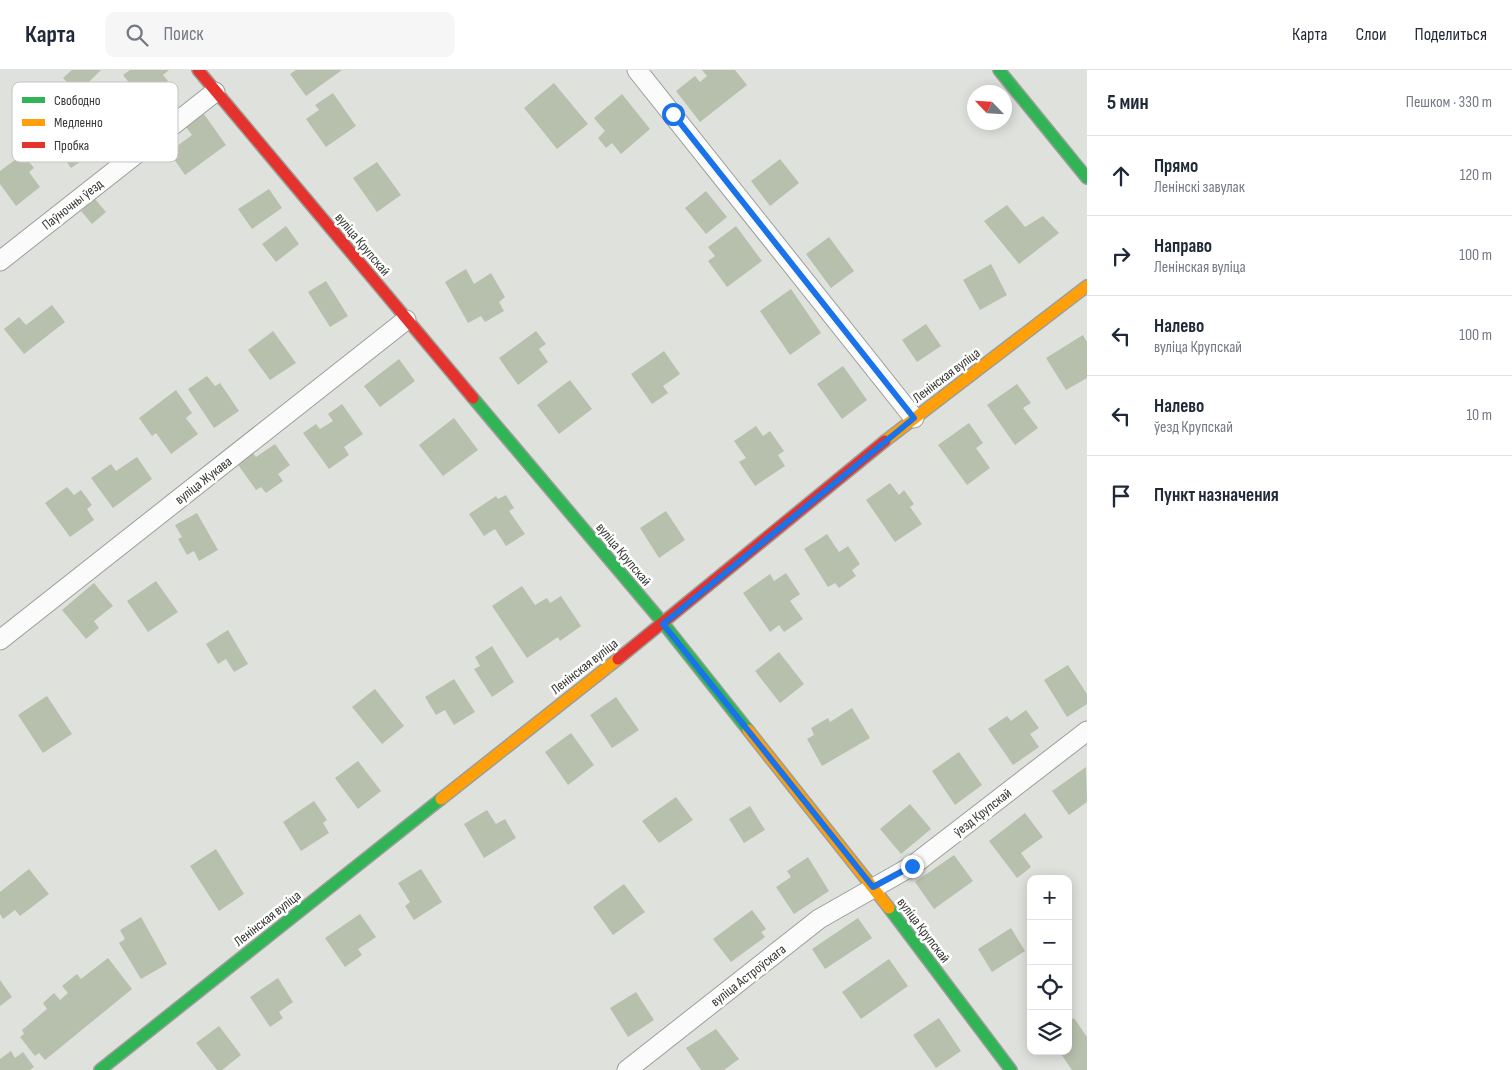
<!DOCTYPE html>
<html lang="ru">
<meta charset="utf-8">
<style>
:root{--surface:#fff;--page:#f6f6f7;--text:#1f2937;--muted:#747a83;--line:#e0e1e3}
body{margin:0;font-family:"Sofia Sans Condensed",sans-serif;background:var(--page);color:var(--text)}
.controls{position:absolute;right:15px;bottom:15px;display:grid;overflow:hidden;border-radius:10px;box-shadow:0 2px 12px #0003}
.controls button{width:45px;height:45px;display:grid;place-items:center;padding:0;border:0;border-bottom:1px solid var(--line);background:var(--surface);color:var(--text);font:25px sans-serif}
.compass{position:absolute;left:967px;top:15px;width:45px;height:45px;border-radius:50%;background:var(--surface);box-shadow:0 2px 12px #0003;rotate:295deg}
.stop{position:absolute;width:15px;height:15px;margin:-11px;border:4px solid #1a73e8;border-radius:50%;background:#fff}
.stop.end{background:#1a73e8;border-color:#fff;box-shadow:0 1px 5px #0008}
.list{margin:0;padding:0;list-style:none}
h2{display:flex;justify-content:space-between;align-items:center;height:65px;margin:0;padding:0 20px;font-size:21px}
h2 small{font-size:16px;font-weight:400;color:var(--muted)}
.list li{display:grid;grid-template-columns:32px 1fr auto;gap:15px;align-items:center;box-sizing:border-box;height:80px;padding:0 20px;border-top:1px solid var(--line)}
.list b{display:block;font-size:19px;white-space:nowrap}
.list p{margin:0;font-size:16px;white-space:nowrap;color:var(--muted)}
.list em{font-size:16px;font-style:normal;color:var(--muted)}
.icon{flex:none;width:28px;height:28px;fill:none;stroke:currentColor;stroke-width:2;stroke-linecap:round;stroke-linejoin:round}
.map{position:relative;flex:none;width:1087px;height:1000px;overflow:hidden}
header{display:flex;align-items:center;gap:30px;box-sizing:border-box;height:70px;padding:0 25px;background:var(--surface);border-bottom:1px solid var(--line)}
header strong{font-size:24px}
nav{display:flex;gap:28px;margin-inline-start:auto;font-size:18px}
.search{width:350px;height:45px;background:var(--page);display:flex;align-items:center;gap:12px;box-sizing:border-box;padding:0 18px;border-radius:10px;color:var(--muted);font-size:19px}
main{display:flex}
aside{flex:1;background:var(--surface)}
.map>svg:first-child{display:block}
.building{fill:#b7bfad}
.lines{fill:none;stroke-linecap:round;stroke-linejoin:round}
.street-casing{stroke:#9b9e99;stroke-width:21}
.fast-casing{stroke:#9b9e99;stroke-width:14}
.slow-casing{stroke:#9b9e99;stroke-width:14}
.jam-casing{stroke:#9b9e99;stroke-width:14}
.street{stroke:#fafbfa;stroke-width:19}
.fast{stroke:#30b455;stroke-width:11}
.slow{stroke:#ff9f0a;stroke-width:11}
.jam{stroke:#e5322d;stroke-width:11}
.route{stroke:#1a73e8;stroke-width:6}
.labels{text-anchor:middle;stroke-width:5;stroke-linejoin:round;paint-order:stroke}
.street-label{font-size:14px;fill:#383a35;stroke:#fff}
.key{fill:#fff;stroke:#c3c4c2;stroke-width:1}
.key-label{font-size:14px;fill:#383a35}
</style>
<header>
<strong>Карта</strong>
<div class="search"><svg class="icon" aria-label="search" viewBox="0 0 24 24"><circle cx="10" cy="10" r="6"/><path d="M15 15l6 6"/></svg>Поиск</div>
<nav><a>Карта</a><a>Слои</a><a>Поделиться</a></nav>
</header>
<main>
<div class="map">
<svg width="1087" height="1000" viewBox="0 0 1087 1000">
<rect width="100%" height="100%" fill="#dfe2dc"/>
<!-- building -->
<path class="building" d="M72 0H101L78 23 63 8Z
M130 0H169L163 5 168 11 151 24 147 18 139 25 123 5Z
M296 0H342L306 26 290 4Z
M702 0H735L747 15 700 52 676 21 695 6 700 12 707 6Z
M554 13 588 54 557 79 524 38Z
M333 23 356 56 326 77 306 49 319 40 315 35Z
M622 24 650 59 621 84 612 73 606 78 598 68 605 61 594 48Z
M204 44 226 75 185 105 169 82 192 65 186 57Z
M76 49 91 71 83 76 87 81 80 86 83 90 71 98 55 75 61 71 56 62Z
M23 84 34 98 29 102 40 117 16 136 0 114V101Z
M780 89 799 113 770 136 751 111Z
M377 92 401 125 377 142 353 108Z
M269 119 282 138 252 159 238 139Z
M706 121 727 147 706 164 685 138Z
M95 129 106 142 92 154 81 141Z
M1007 135 1025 157 1043 146 1059 163 1019 194 984 151Z
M286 156 299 174 276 192 262 174Z
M736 156 762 191 727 217 708 191 715 186 708 177Z
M829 167 854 201 831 218 806 184Z
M991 194 1007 225 980 240 963 210Z
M466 199 474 214 491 203 505 227 499 232 504 241 485 252 481 246 468 253 445 212Z
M326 211 348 246 330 257 308 222Z
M791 219 821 263 790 285 760 241Z
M52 235 65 252 24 284 4 259 19 247 26 255Z
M926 254 941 276 917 292 902 270Z
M273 261 296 293 270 310 248 280Z
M536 261 546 274 539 279 548 292 518 315 499 288Z
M1083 265 1087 272V308L1066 320 1046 288Z
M664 281 680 304 663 316 668 323 652 334 631 304Z
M399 289 415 311 380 337 364 316Z
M843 296 867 330 842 349 817 314Z
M207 306 215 316 220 313 239 341 214 358 188 319Z
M570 310 592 339 559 364 537 335Z
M1017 314 1031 333 1023 338 1038 358 1015 375 987 335Z
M176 320 192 343 186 348 198 364 171 384 156 363 152 366 139 348Z
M342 334 363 364 344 377 349 385 329 399 303 363 316 354 320 359 333 351 328 344Z
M454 348 478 380 443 406 419 375Z
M969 353 983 373 976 378 990 398 967 415 938 375Z
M756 356 763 366 770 361 784 381 778 385 785 396 755 416 739 392 746 388 734 371Z
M275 374 290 395 278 404 283 411 266 423 261 417 256 420 236 392 251 381 256 387Z
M137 387 152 409 113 438 91 408 111 394 116 401Z
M890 413 899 425 904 420 914 434 910 437 922 454 895 472 866 430Z
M67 417 74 425 81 420 92 435 87 439 94 450 70 467 45 433Z
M506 425 514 438 509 441 525 464 506 476 495 459 484 466 469 444 496 426 498 429Z
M666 441 685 470 659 488 640 458Z
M197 443 218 480 199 491 194 481 187 485 178 469 182 467 175 455Z
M827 464 839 482 848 476 860 494 852 500 856 506 839 518 835 513 828 517 804 479Z
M786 503 800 524 790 531 803 549 784 562 779 555 770 562 743 523 770 504 774 511Z
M156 511 178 542 148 562 127 531Z
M94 513 113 536 94 551 99 558 86 569 62 540Z
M522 516 535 535 547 528 550 533 561 526 581 556 560 571 558 567 527 588 492 536Z
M228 560 248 594 234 602 226 589 218 594 206 574Z
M492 576 514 612 492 627 474 599 480 596 475 587Z
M779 582 804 614 780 633 755 601Z
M1068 595 1087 624V634L1067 647 1044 610Z
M454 609 475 642 454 655 445 640 436 645 425 627Z
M375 619 404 656 382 674 352 637Z
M47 626 72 664 43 683 18 645Z
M616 627 639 660 612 678 590 645Z
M852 638 870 668 822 696 807 669 814 665 811 658 828 648 830 652Z
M1026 640 1039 658 1030 664 1039 677 1013 695 988 659 1007 646 1011 651Z
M571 663 594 695 568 715 545 682Z
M959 682 982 715 955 735 932 701Z
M358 691 381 721 358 739 335 708Z
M1086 697 1087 732 1069 745 1052 721Z
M676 727 693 750 659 773 642 751Z
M314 731 327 750 323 753 329 763 301 781 283 752Z
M910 734 931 759 901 784 880 759Z
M750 736 765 760 744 773 729 749Z
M487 740 496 754 505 749 516 768 484 788 464 754Z
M1025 743 1043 767 1021 783 1031 797 1017 808 989 771Z
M216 779 244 824 219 841 190 796Z
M954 785 973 811 934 839 915 812Z
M808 787 829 821 794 844 776 817 791 807 787 801Z
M29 799 49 824 20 846 15 840 3 849 0 844V822Z
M421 799 442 832 414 850 405 836 410 832 398 813Z
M624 814 645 842 613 865 593 837Z
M752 840 766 859 761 862 765 867 731 892 713 869Z
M360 844 376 867 358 879 362 885 345 897 325 868Z
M141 847 167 894 141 909 119 873 125 869 120 860Z
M858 848 872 868 825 899 812 879Z
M1011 858 1025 881 992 902 978 879Z
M108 888 132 919 45 990 39 983 35 986 20 967 24 964 22 960 47 939 43 933 54 923 60 930 68 923 62 916 77 904 81 909Z
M889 889 908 916 861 949 842 922Z
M278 908 293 932 279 942 283 948 270 957 250 927Z
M0 910 12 927 0 936Z
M636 922 654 950 628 967 610 938Z
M939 948 961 981 936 998 913 965Z
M1074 948 1087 967V1000H1072L1059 981H1068V952Z
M219 956 241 985 222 1000H217L196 973Z
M716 959 739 989 724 1000H701L686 978Z
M11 981 15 988 23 982 34 997 30 1000H0V989Z"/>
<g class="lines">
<defs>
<path id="street" d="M637 0 914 348
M0 191 215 22
M0 570 406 250
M627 1000 819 849 912 796 1087 661"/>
<path id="fast" d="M999 0 1087 108
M473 328 663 553 748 660
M889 838 1011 1000
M100 1000 441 729"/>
<path id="slow" d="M885 371 1087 216
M748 660 889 838
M441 729 618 589"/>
<path id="jam" d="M198 0 473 328
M618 589 885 371"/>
</defs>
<!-- street casing -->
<use href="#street" class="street-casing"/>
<!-- fast casing -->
<use href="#fast" class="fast-casing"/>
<!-- slow casing -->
<use href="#slow" class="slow-casing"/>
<!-- jam casing -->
<use href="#jam" class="jam-casing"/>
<!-- street -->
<use href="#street" class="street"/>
<!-- fast -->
<use href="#fast" class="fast"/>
<!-- slow -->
<use href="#slow" class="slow"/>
<!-- jam -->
<use href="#jam" class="jam"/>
</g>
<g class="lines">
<!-- route -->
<path class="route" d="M673 44 914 348 663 554 873 817 912 796"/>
</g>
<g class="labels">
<!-- street labels -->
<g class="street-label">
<text transform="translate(72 134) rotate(-38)" y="5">Паўночны ўезд</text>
<text transform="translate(363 174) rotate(50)" y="5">вуліца Крупскай</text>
<text transform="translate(946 305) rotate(-37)" y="5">Ленінская вуліца</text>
<text transform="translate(203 410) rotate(-38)" y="5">вуліца Жукава</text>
<text transform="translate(624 484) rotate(50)" y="5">вуліца Крупскай</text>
<text transform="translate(584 596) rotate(-38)" y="5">Ленінская вуліца</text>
<text transform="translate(982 742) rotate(-38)" y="5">ўезд Крупскай</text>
<text transform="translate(267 848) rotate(-38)" y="5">Ленінская вуліца</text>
<text transform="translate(924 860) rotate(53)" y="5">вуліца Крупскай</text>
<text transform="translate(748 905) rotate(-38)" y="5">вуліца Астроўскага</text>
</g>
</g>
<!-- legend -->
<rect x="12" y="12" width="166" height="80" rx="8" class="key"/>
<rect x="22" y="27" width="23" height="6" fill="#30b455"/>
<rect x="22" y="49" width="23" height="7" fill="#ff9f0a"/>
<rect x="22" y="72" width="23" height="6" fill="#e5322d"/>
<g class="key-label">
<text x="54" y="35">Свободно</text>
<text x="54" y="57">Медленно</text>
<text x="54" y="80">Пробка</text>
</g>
</svg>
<div class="controls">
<button>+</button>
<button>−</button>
<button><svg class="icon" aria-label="locate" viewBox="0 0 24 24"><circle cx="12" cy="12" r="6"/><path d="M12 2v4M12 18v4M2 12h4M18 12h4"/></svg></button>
<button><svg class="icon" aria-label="layers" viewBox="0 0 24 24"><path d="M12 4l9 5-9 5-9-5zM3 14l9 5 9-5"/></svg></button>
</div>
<svg class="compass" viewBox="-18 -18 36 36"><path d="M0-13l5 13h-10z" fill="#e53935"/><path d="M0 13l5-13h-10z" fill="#747a83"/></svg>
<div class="stop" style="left:673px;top:44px"></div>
<div class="stop end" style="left:912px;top:796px"></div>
</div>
<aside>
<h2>5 мин<small>Пешком · 330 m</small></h2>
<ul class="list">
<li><svg class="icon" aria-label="ahead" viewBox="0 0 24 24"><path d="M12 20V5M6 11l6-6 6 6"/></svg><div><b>Прямо</b><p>Ленінскі завулак</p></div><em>120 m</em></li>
<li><svg class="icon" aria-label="right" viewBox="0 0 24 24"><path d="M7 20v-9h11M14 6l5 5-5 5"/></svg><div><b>Направо</b><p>Ленінская вуліца</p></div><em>100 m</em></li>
<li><svg class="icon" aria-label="left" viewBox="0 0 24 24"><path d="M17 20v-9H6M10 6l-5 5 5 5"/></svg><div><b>Налево</b><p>вуліца Крупскай</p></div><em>100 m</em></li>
<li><svg class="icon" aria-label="left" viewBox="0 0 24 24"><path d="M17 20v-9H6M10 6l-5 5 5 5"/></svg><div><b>Налево</b><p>ўезд Крупскай</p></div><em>10 m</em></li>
<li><svg class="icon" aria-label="arrive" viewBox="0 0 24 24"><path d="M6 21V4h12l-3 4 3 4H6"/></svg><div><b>Пункт назначения</b></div></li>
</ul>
</aside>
</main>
